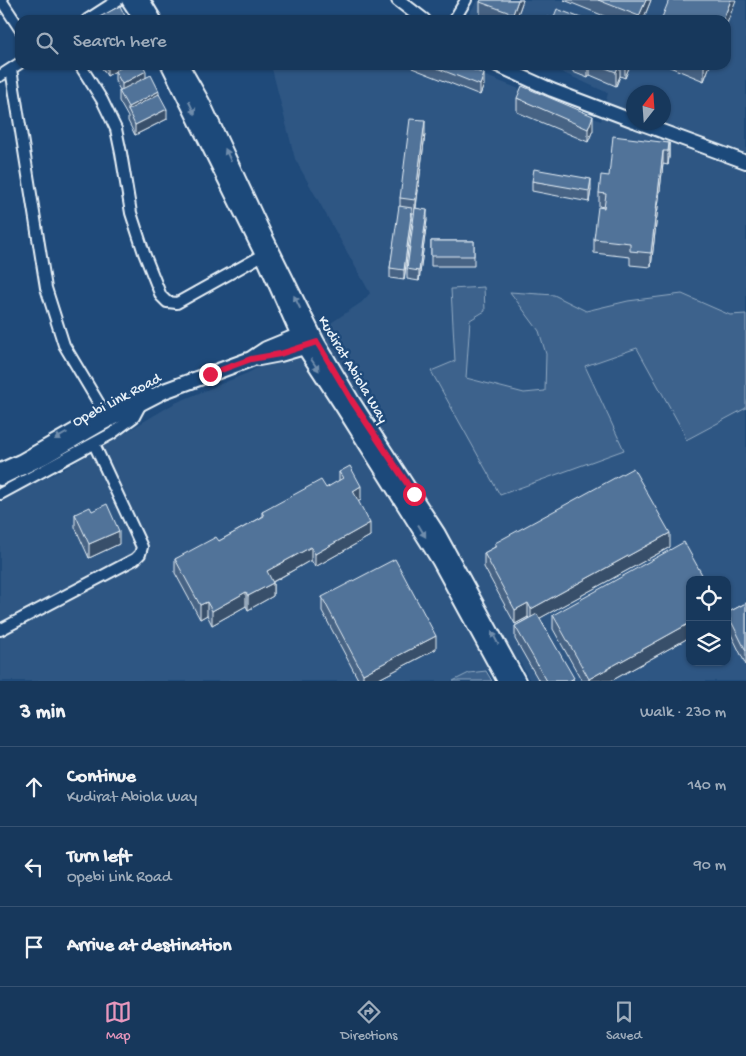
<!DOCTYPE html>
<meta charset="utf-8">
<style>
:root{--surface:#17385c;--page:#244365;--text:#f1f3f6;--muted:#9eacbb;--line:#365272;--accent:#e797bd}
body{margin:0;font-family:"Gochi Hand",sans-serif;background:var(--page);color:var(--text)}
.controls{position:absolute;right:15px;bottom:15px;display:grid;overflow:hidden;border-radius:10px;box-shadow:0 1px 4px #0004}
.controls button{width:45px;height:45px;display:grid;place-items:center;padding:0;border:0;border-bottom:1px solid var(--line);background:var(--surface);color:var(--text);font:25px sans-serif}
.compass{position:absolute;left:626px;top:85px;width:45px;height:45px;border-radius:50%;background:var(--surface);box-shadow:0 1px 4px #0004;rotate:17deg}
.stop{position:absolute;width:15px;height:15px;margin:-11px;border:4px solid #e11d48;border-radius:50%;background:#fff}
.stop.end{background:#e11d48;border-color:#fff;box-shadow:0 1px 5px #0008}
.list{margin:0;padding:0;list-style:none}
h2{display:flex;justify-content:space-between;align-items:center;height:65px;margin:0;padding:0 20px;font-size:21px}
h2 small{font-size:16px;font-weight:400;color:var(--muted)}
.list li{display:grid;grid-template-columns:32px 1fr auto;gap:15px;align-items:center;box-sizing:border-box;height:80px;padding:0 20px;border-top:1px solid var(--line)}
.list b{display:block;font-size:19px;white-space:nowrap}
.list p{margin:0;font-size:16px;white-space:nowrap;color:var(--muted)}
.list em{font-size:16px;font-style:normal;color:var(--muted)}
.icon{flex:none;width:28px;height:28px;fill:none;stroke:currentColor;stroke-width:2;stroke-linecap:round;stroke-linejoin:round}
.map{position:relative;flex:none;width:746px;height:681px;overflow:hidden}
.search{position:absolute;background:var(--surface);box-shadow:0 1px 4px #0004;left:15px;right:15px;top:15px;height:55px;display:flex;align-items:center;gap:12px;box-sizing:border-box;padding:0 18px;border-radius:15px;color:var(--muted);font-size:19px}
.sheet{height:305px;background:var(--surface)}
nav{display:flex;justify-content:space-around;align-items:center;box-sizing:border-box;height:70px;border-top:1px solid var(--line);background:var(--surface);font-size:14px;color:var(--muted)}
nav a{display:grid;justify-items:center;gap:2px}
nav .on{color:var(--accent)}
.map>svg:first-child{display:block}
.built{fill:#2e5683;fill-rule:evenodd}
.green{fill:#3c628c;stroke:#92aac2}
.lines{fill:none;stroke-linecap:round;stroke-linejoin:round}
.minor-casing{stroke:#e8f1f8;stroke-width:14}
.tertiary-casing{stroke:#e8f1f8;stroke-width:16}
.secondary-casing{stroke:#e8f1f8;stroke-width:18}
.minor{stroke:#1f4a7a;stroke-width:10}
.tertiary{stroke:#1f4a7a;stroke-width:12}
.secondary{stroke:#1f4a7a;stroke-width:14}
.wall{fill:#466384;stroke:#e8f1f8}
.shaded-wall{fill:#39506b;stroke:#e8f1f8}
.building{fill:#517399;stroke:#e8f1f8}
.oneway{fill:#6f8dac}
.route{stroke:#e11d48;stroke-width:6}
.labels{text-anchor:middle;stroke-width:5;stroke-linejoin:round;paint-order:stroke}
.street-label{font-size:15px;fill:#e8f1f8;stroke:#1f4a7a}
</style>
<div class="map">
<svg width="746" height="681" viewBox="0 0 746 681">
<rect width="100%" height="100%" fill="#1f4a7a"/>
<filter id="ink" filterUnits="userSpaceOnUse"><feTurbulence type="fractalNoise" baseFrequency=".02" numOctaves="2"/><feDisplacementMap in="SourceGraphic" scale="10" xChannelSelector="R" yChannelSelector="G"/><feConvolveMatrix kernelMatrix="1 2 1 2 8 2 1 2 1" color-interpolation-filters="sRGB"/></filter>
<g filter="url(#ink)">
<!-- built -->
<path class="built" d="M478 0H746V681H530L519 660 486 671 469 673 453 681H0V498L59 472 175 403 250 372 325 327 362 302 370 293 295 159 271 65H458L601 121 608 93 546 65H726V20H465ZM634 92H664V122H634ZM690 580H727V662H690Z"/>
<!-- green -->
<path class="green" d="M484 287 485 311 470 320 466 378 524 393 545 391 546 354 539 331 510 292 554 295 586 311 628 301 682 294 730 315 746 314V408L686 440 683 431 637 348 585 366 624 450 500 495 431 371 455 361 451 289Z
M486 671 492 681H453L469 673Z"/>
<g class="lines">
<defs>
<path id="minor" d="M1 0 20 29
M87 20 118 0
M454 20 466 0
M80 65 102 100 116 129 121 153 131 213 144 253 161 296 167 302 177 303 263 255
M11 69 46 288 64 345 104 412
M0 76 20 63
M0 469 20 460 104 412 148 393
M0 494 111 434 134 417 142 402
M0 630 135 559 140 554 142 547 94 444"/>
<path id="tertiary" d="M398 0 424 20
M497 65 552 90 634 121
M637 122 746 162"/>
<path id="secondary" d="M129 0 142 20
M142 0 154 20
M169 65 263 255 304 347 343 407 439 560 505 681
M181 65 202 102 265 237 317 342 352 401 438 534 518 681
M259 358 280 354 311 345
M0 478 45 456 102 423 164 391 251 359 266 349 305 333"/>
</defs>
<!-- minor casing -->
<use href="#minor" class="minor-casing"/>
<!-- tertiary casing -->
<use href="#tertiary" class="tertiary-casing"/>
<!-- secondary casing -->
<use href="#secondary" class="secondary-casing"/>
<!-- minor -->
<use href="#minor" class="minor"/>
<!-- tertiary -->
<use href="#tertiary" class="tertiary"/>
<!-- secondary -->
<use href="#secondary" class="secondary"/>
</g>
<!-- wall -->
<path class="wall" d="M481 0H523L516 20H492L480 16V2Z
M564 0H651L643 20H614Z
M100 65H126L146 77 159 95 167 119 135 135 128 121V117L119 101V91L120 90 115 81V71L107 76Z
M412 65H461L484 85 480 95 412 68Z
M564 65H630L625 78 620 76 616 86 590 75 588 78 573 72V69Z
M665 65H710L704 81Z
M517 98 593 130 588 142 517 112Z
M425 134 416 208 427 220 419 281 407 279V269L415 213H412V219L404 280 390 278V268L400 207V198Z
M669 143V157L668 165 663 164 651 267 630 265V257L594 253V239L604 207 599 206V193L609 176Z
M532 181 591 190 589 202 532 191Z
M431 241H474V266H431Z
M339 472 361 500 358 501 370 536 315 567 311 560 273 582V596L248 610 246 606 212 625 207 615 200 619 175 573V559L219 541 262 517V512L326 488 339 481Z
M92 511 119 544 89 558 75 527V514Z
M495 543 670 547 540 618 574 681H539L515 639V626L529 618 528 617 515 624 484 567V553L495 547Z
M690 580V637L611 681H582L553 629V615Z
M322 597 436 649 375 681H359L322 611Z
M746 603V665L727 626V613Z"/>
<!-- shaded-wall -->
<path class="shaded-wall" d="M518 0H523L516 20H513V14Z
M646 0H651L643 20H639V16Z
M731 0H736L726 26V20H723Z
M108 65H126L107 76V66Z
M588 65H590V75L588 78Z
M619 65H620V76L616 86V72Z
M625 65H630L625 78Z
M705 65H710L704 81V67Z
M146 71V82L122 94V84Z
M484 74V85L480 95V85Z
M159 91V101L128 111V107Z
M167 109V119L135 135V125Z
M593 116V130L588 142V129Z
M425 120V134L415 213V200Z
M669 143V157L668 165V151Z
M663 151V164L651 267V253Z
M591 179V190L589 202V191Z
M412 208V219L404 280V270Z
M427 210V220L419 281V271Z
M361 486V500L353 505V491Z
M370 523V536L315 567V554Z
M119 531V544L89 558V544Z
M670 533V547L531 623V609Z
M311 547V560L267 585V571Z
M273 583V596L248 610V596Z
M246 592V606L212 625V611Z
M207 602V615L200 619V605Z
M528 603V617L515 624V610Z
M690 623V637L611 681H589V679Z
M436 636V649L375 681H363V674Z"/>
<!-- building -->
<path class="building" d="M481 0H518L513 14 480 2Z
M598 0H646L639 16Z
M669 0H731L723 20H661Z
M120 6 127 20H94Z
M557 9 586 20H547L548 17 553 19Z
M126 65H143L146 71 122 84 115 71Z
M429 65H461L484 74 480 85Z
M598 65H619L616 72Z
M151 75 159 91 128 107 119 91Z
M522 86 593 116 588 129 517 98Z
M159 94 167 109 135 125 128 110Z
M410 119 425 120 415 200 400 198Z
M613 136 669 143 668 151H663L651 253 630 251V243L594 239 598 207 604 208 606 194 599 193 601 175 609 176Z
M534 169 591 179 589 191 532 181Z
M399 206 412 208 404 270 390 268Z
M415 208 427 210 419 271 407 269Z
M431 241H474V256H431Z
M350 466 361 486 353 491 370 523 315 554 311 547 267 571 273 583 248 596 246 592 212 611 207 602 200 605 175 559 216 537 219 541 264 516 262 512 321 480 326 488 343 478 339 472Z
M633 468 670 533 531 609 528 603 515 610 484 553 497 546 495 543Z
M107 504 119 531 89 544 75 514 90 507 92 511Z
M684 542 705 580H690V623L589 679 553 615Z
M395 559 436 636 363 674 322 597Z
M746 603V651L727 613Z
M537 614 574 678 569 681H547L515 626Z"/>
<!-- one-way arrows -->
<defs><path id="oneway-solid" d="M-6-.8H1V-3.2L6.5 0L1 3.2V.8H-6Z" transform="scale(1.25)"/></defs>
<g class="oneway">
<use href="#oneway-solid" transform="translate(192 108) rotate(64)"/>
<use href="#oneway-solid" transform="translate(228 155) rotate(-115)"/>
<use href="#oneway-solid" transform="translate(297 302) rotate(-116)"/>
<use href="#oneway-solid" transform="translate(315 365) rotate(56)"/>
<use href="#oneway-solid" transform="translate(61 436) rotate(150)"/>
<use href="#oneway-solid" transform="translate(422 531) rotate(59)"/>
<use href="#oneway-solid" transform="translate(495 638) rotate(-118)"/>
</g>
</g>
<g class="lines" filter="url(#ink)">
<!-- route -->
<path class="route" d="M210 374 251 359 280 354 317 342 352 401 414 494"/>
</g>
<g class="labels">
<!-- street labels -->
<g class="street-label">
<text transform="translate(354 369) rotate(59)" y="5">Kudirat Abiola Way</text>
<text transform="translate(116 399) rotate(-28)" y="5">Opebi Link Road</text>
</g>
</g>
</svg>
<div class="controls">
<button><svg class="icon" aria-label="locate" viewBox="0 0 24 24"><circle cx="12" cy="12" r="6"/><path d="M12 2v4M12 18v4M2 12h4M18 12h4"/></svg></button>
<button><svg class="icon" aria-label="layers" viewBox="0 0 24 24"><path d="M12 4l9 5-9 5-9-5zM3 14l9 5 9-5"/></svg></button>
</div>
<svg class="compass" viewBox="-18 -18 36 36"><path d="M0-13l5 13h-10z" fill="#e53935"/><path d="M0 13l5-13h-10z" fill="#9eacbb"/></svg>
<div class="stop" style="left:414px;top:494px"></div>
<div class="stop end" style="left:210px;top:374px"></div>
<div class="search"><svg class="icon" aria-label="search" viewBox="0 0 24 24"><circle cx="10" cy="10" r="6"/><path d="M15 15l6 6"/></svg>Search here</div>
</div>
<section class="sheet">
<h2>3 min<small>Walk · 230 m</small></h2>
<ul class="list">
<li><svg class="icon" aria-label="ahead" viewBox="0 0 24 24"><path d="M12 20V5M6 11l6-6 6 6"/></svg><div><b>Continue</b><p>Kudirat Abiola Way</p></div><em>140 m</em></li>
<li><svg class="icon" aria-label="left" viewBox="0 0 24 24"><path d="M17 20v-9H6M10 6l-5 5 5 5"/></svg><div><b>Turn left</b><p>Opebi Link Road</p></div><em>90 m</em></li>
<li><svg class="icon" aria-label="arrive" viewBox="0 0 24 24"><path d="M6 21V4h12l-3 4 3 4H6"/></svg><div><b>Arrive at destination</b></div></li>
</ul>
</section>
<nav>
<a class="on"><svg class="icon" aria-label="map" viewBox="0 0 24 24"><path d="M3 6l6-2 6 2 6-2v14l-6 2-6-2-6 2zM9 4v14M15 6v14"/></svg>Map</a>
<a><svg class="icon" aria-label="directions" viewBox="0 0 24 24"><path d="M12 3l9 9-9 9-9-9zM9 14v-3h6M13 9l2 2-2 2"/></svg>Directions</a>
<a><svg class="icon" aria-label="saved" viewBox="0 0 24 24"><path d="M7 4h10v16l-5-4-5 4z"/></svg>Saved</a>
</nav>
